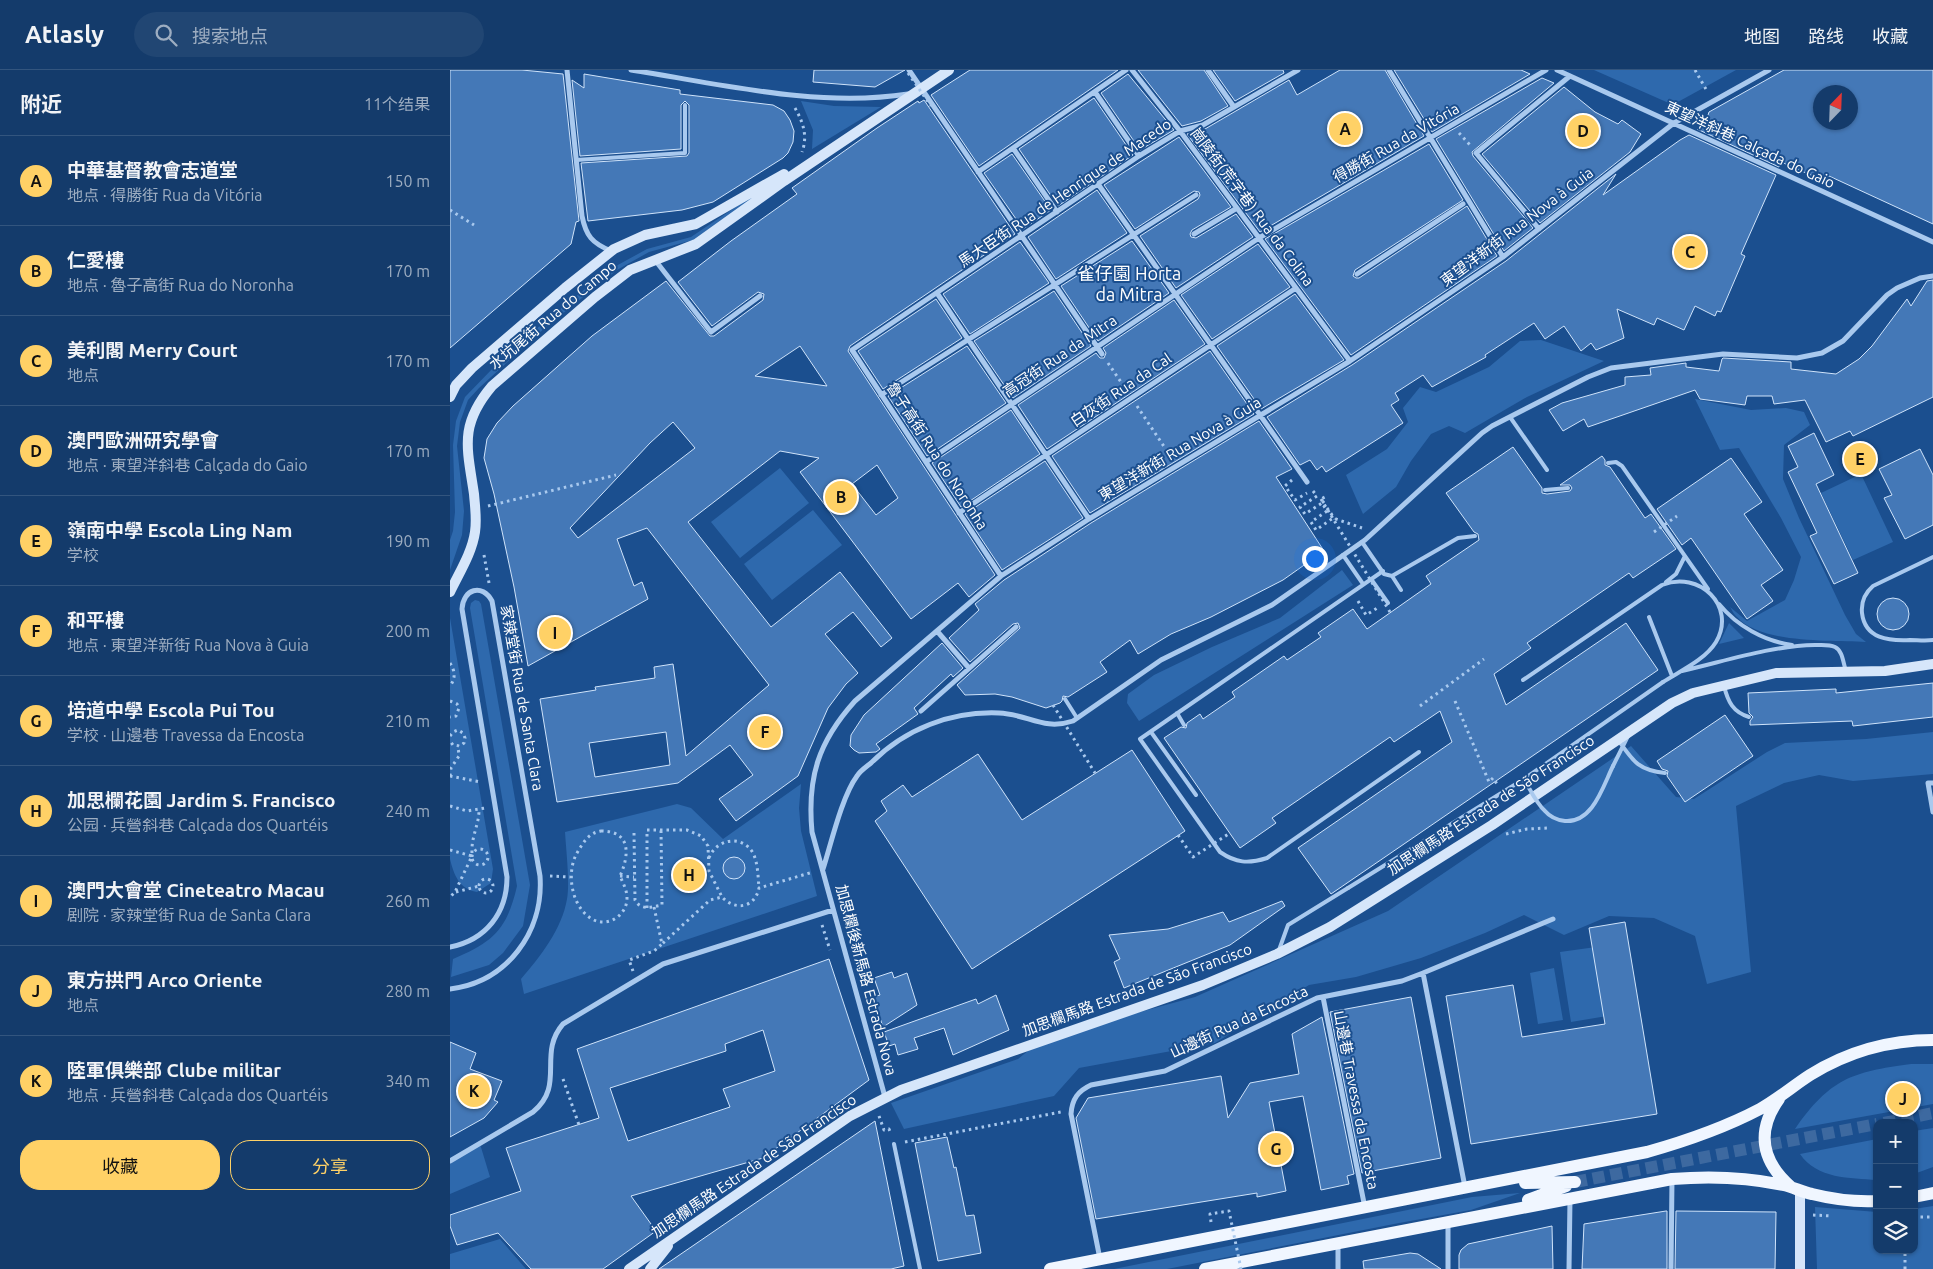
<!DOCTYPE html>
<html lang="zh">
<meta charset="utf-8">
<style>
:root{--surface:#143b6b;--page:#214673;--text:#f1f3f6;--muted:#9dadc1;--line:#33557e;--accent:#ffd166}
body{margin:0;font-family:Ubuntu,"Noto Sans SC",sans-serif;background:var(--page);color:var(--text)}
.controls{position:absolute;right:15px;bottom:15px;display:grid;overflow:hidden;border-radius:10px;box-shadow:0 1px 4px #0004}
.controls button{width:45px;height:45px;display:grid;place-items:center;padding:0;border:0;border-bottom:1px solid var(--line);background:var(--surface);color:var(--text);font:25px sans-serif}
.compass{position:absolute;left:1363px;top:15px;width:45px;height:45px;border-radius:50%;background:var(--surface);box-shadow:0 1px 4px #0004;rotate:23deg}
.you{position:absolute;left:864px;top:488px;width:18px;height:18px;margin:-12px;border:4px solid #fff;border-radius:50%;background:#1a73e8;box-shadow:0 0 0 8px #1a73e833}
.badge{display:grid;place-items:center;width:32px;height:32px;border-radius:50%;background:var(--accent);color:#111;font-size:16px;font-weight:700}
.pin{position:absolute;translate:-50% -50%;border:2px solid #fff;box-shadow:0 1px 5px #0006}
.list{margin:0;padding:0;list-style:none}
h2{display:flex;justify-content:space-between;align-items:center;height:65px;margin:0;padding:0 20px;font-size:21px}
h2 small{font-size:16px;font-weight:400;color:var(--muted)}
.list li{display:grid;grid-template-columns:32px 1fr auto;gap:15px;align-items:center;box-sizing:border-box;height:90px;padding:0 20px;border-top:1px solid var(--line)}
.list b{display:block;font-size:19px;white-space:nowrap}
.list p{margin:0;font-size:16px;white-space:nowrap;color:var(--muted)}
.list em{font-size:16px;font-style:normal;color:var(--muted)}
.actions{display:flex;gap:10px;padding:15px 20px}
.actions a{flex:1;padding:11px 0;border:1px solid var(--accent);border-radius:20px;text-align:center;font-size:18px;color:var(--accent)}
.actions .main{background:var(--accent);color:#111}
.icon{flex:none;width:28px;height:28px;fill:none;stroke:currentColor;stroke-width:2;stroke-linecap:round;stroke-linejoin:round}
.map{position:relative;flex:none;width:1483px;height:1199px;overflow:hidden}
header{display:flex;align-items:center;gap:30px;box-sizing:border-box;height:70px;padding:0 25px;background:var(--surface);border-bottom:1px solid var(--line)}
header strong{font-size:24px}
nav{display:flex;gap:28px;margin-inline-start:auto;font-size:18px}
.search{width:350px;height:45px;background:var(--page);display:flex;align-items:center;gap:12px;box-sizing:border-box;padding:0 18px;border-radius:28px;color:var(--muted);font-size:19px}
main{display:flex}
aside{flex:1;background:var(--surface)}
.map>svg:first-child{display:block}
.green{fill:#2e69ad}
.building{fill:#4478b7;stroke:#cfe3fa;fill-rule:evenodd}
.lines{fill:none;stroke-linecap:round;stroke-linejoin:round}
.primary-tunnel{stroke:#3d69a0;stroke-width:12;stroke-dasharray:12 6;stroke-linecap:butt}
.path{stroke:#a9c9ee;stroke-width:3;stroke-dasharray:2.5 4;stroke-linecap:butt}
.lane{stroke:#a9c9ee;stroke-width:4}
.street{stroke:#a9c9ee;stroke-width:5}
.secondary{stroke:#d6e6fa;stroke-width:10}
.primary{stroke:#f0f6ff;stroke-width:12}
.path-bridge{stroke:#a9c9ee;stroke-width:3;stroke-dasharray:2.5 4;stroke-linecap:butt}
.lane-bridge{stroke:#a9c9ee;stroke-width:4}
.labels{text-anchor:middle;stroke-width:4;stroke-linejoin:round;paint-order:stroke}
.street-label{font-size:15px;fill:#fff;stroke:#1b4f8f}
.quarter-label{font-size:18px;fill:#fff;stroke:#1b4f8f}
</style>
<header>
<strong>Atlasly</strong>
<div class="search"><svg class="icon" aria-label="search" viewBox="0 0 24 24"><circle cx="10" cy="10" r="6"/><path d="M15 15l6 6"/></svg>搜索地点</div>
<nav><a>地图</a><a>路线</a><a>收藏</a></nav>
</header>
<main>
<aside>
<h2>附近<small>11个结果</small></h2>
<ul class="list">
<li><span class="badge">A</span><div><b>中華基督教會志道堂</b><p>地点 · 得勝街 Rua da Vitória</p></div><em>150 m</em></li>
<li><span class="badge">B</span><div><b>仁愛樓</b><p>地点 · 魯子高街 Rua do Noronha</p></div><em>170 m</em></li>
<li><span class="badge">C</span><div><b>美利閣 Merry Court</b><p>地点</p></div><em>170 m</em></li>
<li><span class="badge">D</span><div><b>澳門歐洲研究學會</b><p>地点 · 東望洋斜巷 Calçada do Gaio</p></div><em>170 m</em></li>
<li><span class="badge">E</span><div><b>嶺南中學 Escola Ling Nam</b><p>学校</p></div><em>190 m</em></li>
<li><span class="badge">F</span><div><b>和平樓</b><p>地点 · 東望洋新街 Rua Nova à Guia</p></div><em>200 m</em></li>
<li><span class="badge">G</span><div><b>培道中學 Escola Pui Tou</b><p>学校 · 山邊巷 Travessa da Encosta</p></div><em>210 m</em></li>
<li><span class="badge">H</span><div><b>加思欄花園 Jardim S. Francisco</b><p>公园 · 兵營斜巷 Calçada dos Quartéis</p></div><em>240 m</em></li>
<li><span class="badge">I</span><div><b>澳門大會堂 Cineteatro Macau</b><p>剧院 · 家辣堂街 Rua de Santa Clara</p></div><em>260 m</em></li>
<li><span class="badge">J</span><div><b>東方拱門 Arco Oriente</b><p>地点</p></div><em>280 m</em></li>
<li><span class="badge">K</span><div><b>陸軍俱樂部 Clube militar</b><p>地点 · 兵營斜巷 Calçada dos Quartéis</p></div><em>340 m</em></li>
</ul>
<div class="actions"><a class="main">收藏</a><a>分享</a></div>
</aside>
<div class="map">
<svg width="1483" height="1199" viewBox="0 0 1483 1199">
<rect width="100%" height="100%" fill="#1b4f8f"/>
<!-- green -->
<path class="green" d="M1144 0H1286L1226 33 1221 34Z
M351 31 384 36 431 37 362 79 363 60Z
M329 108 332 109 243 170 199 182 167 200 97 256 29 318 18 330 10 352 7 376 14 441 12 465 0 500V470L3 461 5 442 3 375 6 351 15 327 45 296 93 253 150 207 166 196 197 179 241 167Z
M1091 270 1154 291 1077 327 1015 363 999 356 981 364 961 391 946 417 913 444 896 405 937 379 958 352 953 338 970 317 986 322 1039 297 1070 271Z
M1245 329 1301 340 1336 338 1354 342 1360 355 1334 375 1333 409 1349 448 1395 545 1406 564 1416 572C1381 570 1311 574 1287 547 1284 545 1282 540 1280 537L1297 551 1335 530 1344 510 1351 487 1331 448 1289 378 1270 380Z
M330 398 359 433 290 488 261 452Z
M1411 404 1443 472 1403 490 1371 423Z
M363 440 392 475 322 530 294 494Z
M892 500 903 515 689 651 677 633 678 624 704 605 762 577 830 548Z
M25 530 29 531 31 534 80 815 73 856 53 883 39 895 1 907 3 889C43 872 57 860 67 816L20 538 21 533Z
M0 548 43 799 41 813 27 822C9 819 4 805 0 789Z
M1279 553 1294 568 1269 574Z
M1483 662V704L1403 711 1369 705 1334 713 1286 736 1301 902 1257 914 1245 866 1204 848 1159 846 1114 865 1074 845 1035 863 971 888 906 907 859 915 765 973 629 998 604 1026 454 1059 441 1033 568 989 594 968 745 927 938 841 1181 676 1226 727 1244 729 1317 682 1335 673 1416 669Z
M351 714 349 738 351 761 367 826 74 924 71 909C90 887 112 859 117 829 120 813 116 779 115 762L227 734 241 738 273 769Z
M1146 877 1157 946 1121 952 1110 882Z
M1104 898 1113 950 1088 954 1080 903Z
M1461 994H1483V1034L1345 1059C1380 1009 1401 1002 1461 994Z
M1483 1058V1097L1464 1104V1061Z
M1427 1069V1110C1400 1108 1367 1109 1350 1084Z
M30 1074 40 1107 0 1124V1091Z
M1070 1123 1021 1140 949 1153 717 1199H664L1022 1127Z
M1483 1136V1199H1367L1365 1137 1427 1142V1180H1464V1139Z
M50 1169 76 1199H0V1184Z"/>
<!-- building -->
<path class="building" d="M0 0H72L113 4 129 151 126 152 121 174 0 278Z
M364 0H455L425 17 363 12Z
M520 0H668L529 96 481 25Z
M688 0H754L778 36 751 51 732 56Z
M763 0H833L834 3 785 31Z
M890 0H935L974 66 810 162 737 64 755 59 839 10 847 25Z
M944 0H1071L1080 4 982 62Z
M1334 0H1483V154L1379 106 1372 110 1331 92 1329 97 1247 59 1255 54 1259 42ZM1370 22H1400V52H1370Z
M134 4 230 20V24L323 35 334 41 340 50 344 61 343 72 338 83 333 88 263 132 232 140 138 151 131 93 237 86 239 83V35L235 31 231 35V79L130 86 122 10 134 18Z
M678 4 724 60 690 80 651 23Z
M1092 8 1104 13 1022 82 1023 86 1083 158 1054 181 986 69Z
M1114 17 1145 42 1168 54 1172 50 1191 64 1180 82 1090 153 1032 84Z
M644 28 683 85 608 136 569 79Z
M474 30 565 164 400 276 398 281 545 505 519 527 508 513 461 549 350 402 369 388 330 381 238 452 321 557 390 502 442 568 431 577 403 542 375 564 408 603 396 614 378 638 348 706 286 751 269 729 303 705 280 675 228 713 107 732 90 629 146 620 145 617 205 608 204 597 223 594 236 686 319 615 197 458 167 469 184 516 192 512 198 529 78 596 64 517 44 424 34 388 37 369 47 353 63 336 142 266 216 211 260 266H264L313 230 314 224 308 222 262 256 228 212 281 171 347 124 342 118 427 58 468 31 469 33ZM350 276 377 316 305 306ZM223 352 245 378 128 468 120 458 200 373ZM427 395 448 428 426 445 402 414ZM216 662 220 695 145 707 139 673Z
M1239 65 1326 105 1291 184 1295 186 1271 242 1267 241 1265 246 1245 236 1234 260 1207 248 1204 255 1167 239 1174 268 1146 280 1141 273 1131 281 1114 256 1095 269 1084 253 1035 285 1036 287 982 317 973 305 945 323 949 330 941 335 953 353 876 402 872 396 867 400 860 390 850 395 817 347 902 295 1056 191 1166 104 1153 125 1230 70Z
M729 67 781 137 742 160 740 164 741 167 746 168 786 144 803 167 726 218 690 166 748 129 750 125 749 122 744 121 685 159 654 115Z
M979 74 1013 130 905 200 903 206 906 208H909L1017 136 1047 186 901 285 815 169Z
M562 84 601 140 573 159 534 103Z
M647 120 677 163 606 209 578 167Z
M682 171 719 223 648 271 611 216Z
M570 172 599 213 520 264 493 224Z
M808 174 840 217 762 269 731 225Z
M1483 210V327L1403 366 1400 361 1376 372 1355 330 1324 334 1322 326H1297L1295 335 1250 329 1245 320 1138 357 1134 349 1113 361 1099 340 1112 333 1175 315V307L1201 305 1200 298 1236 293V297L1269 301 1272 289 1273 288 1341 292V299L1386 304 1409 289 1422 276 1457 229 1461 236 1477 211Z
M604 221 641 276 563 328 524 271Z
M845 224 894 290 811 339 767 276Z
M486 229 512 268 433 319 408 281Z
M724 230 755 274 597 379 568 335 646 283 650 288H654L656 283 653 278Z
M517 276 556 333 477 386 438 326Z
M760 281 804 344 640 443 602 386Z
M561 340 590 384 511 437 482 393Z
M809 351 842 399 826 407 874 481 833 510 761 547 721 564 688 584 680 570 650 592 657 602 618 627 613 626 612 631 610 633 596 638 562 627 545 624 515 625 507 615 570 558 568 553 563 554 520 592 499 568 529 540 525 534 554 510 641 453Z
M1364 363 1384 405 1366 414 1408 503 1384 514 1360 466 1367 463 1338 402 1348 397 1338 376Z
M1063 377 1092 418V423L1097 424 1120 421 1122 418 1120 415H1110L1152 386 1155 390V395L1160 397 1195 448 1201 444 1226 479 1183 508 1179 503 1077 573 1081 578 1044 604 1056 635 1176 553 1208 600 881 824 848 778 1002 672 990 641 944 672 940 667 822 748 826 753 790 778 714 668 731 657 736 658 737 653 750 644 753 649 785 627 782 622 834 586 837 590 871 567 868 563 903 539 917 559 981 514 976 506 1029 470 1028 464 1024 462 996 423Z
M1470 379 1483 405V455L1455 469 1434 428 1442 425 1429 399Z
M1281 388 1312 432 1294 444 1333 500 1311 515 1323 531 1297 549 1241 468 1232 475 1207 439Z
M595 391 633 448 552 500 515 444Z
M1427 544a16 16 0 1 1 32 0a16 16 0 1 1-32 0Z
M492 573 513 598 503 607 501 604 464 638 468 644 426 674 430 679 426 682 409 683 404 680 400 676 401 665 414 645Z
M1483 613V647L1403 656 1402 651 1300 655V651L1303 647 1299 643 1298 623 1386 619V623Z
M1275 645 1303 686 1235 732 1217 706 1218 701 1212 699 1207 691Z
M682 680 735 761 522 899 425 751 437 741 431 731 453 715 462 727 528 684 572 750Z
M273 798a11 11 0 1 1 22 0a11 11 0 1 1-22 0Z
M832 831 835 836 780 875 674 918 664 892 670 889 659 865 718 859 773 842 779 852Z
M1175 852 1207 1044 1021 1074 996 926 1063 915 1072 967 1155 954 1139 858Z
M379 889 419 1010 313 1088 181 1126 206 1161 153 1199H81L48 1163 7 1175 0 1156V1145L71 1121 56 1078 149 1048 127 979ZM313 960 325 1001 273 1019 280 1037 178 1071 160 1018 276 981 275 974Z
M442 902 444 908 457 903 467 935 433 957 423 927 430 925 424 908Z
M546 925 559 960 503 985 494 958 464 968 468 979 448 985 445 974 439 976 434 962 526 929 528 934Z
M961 927 991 1088 912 1103 880 942Z
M872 947 904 1104 897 1106 899 1114 871 1120 853 1026 819 1032 836 1121 807 1127V1123L646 1149 626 1048 638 1028 771 1006 778 1048 800 1013 849 1004 842 964Z
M0 972 26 983 20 999 52 1011 44 1030 48 1032 34 1048 0 1067Z
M425 1051 454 1196 441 1199H209Z
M497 1067 504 1098 506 1097 516 1146 524 1145 531 1183 488 1191 465 1073Z
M1216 1141H1217V1199H1132L1134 1154Z
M1226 1141 1326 1142 1325 1199H1225Z
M1102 1156 1103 1199H1009V1185L1011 1180 1018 1174Z
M960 1183 968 1184 991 1199H914L913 1191Z"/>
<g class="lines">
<!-- primary-tunnel -->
<path class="primary-tunnel" d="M1434 1053 1483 1043
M1125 1112 1427 1054"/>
<!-- path -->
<path class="path" d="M1245 0 1257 21
M345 38C353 52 358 66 352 82
M1009 63 1020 75
M0 140 24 155
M658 293 675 318
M687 336 721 387
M842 410 835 416 845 430 857 423
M863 421 867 426 850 437 855 444 872 433 877 441 861 452 866 460 883 448 912 458
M874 433 871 429 875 427
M38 436 166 405
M877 438 885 449
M34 485 39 513
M908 531 916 545 929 537
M0 593C5 601 6 608 0 616
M0 631 7 634 9 638 6 646 0 647
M1005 631 1039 712 1043 708 1047 714
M970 636 1034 589
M0 666 3 662 8 660 13 663 15 668 14 673 10 676 3 675 0 671
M0 706 31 712
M0 706 1 698 9 686 8 676
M0 736 17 741 35 738
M151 761C182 761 179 786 170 806 173 813 177 820 177 828 177 846 157 858 142 849 121 837 116 802 127 783 133 773 138 763 151 761Z
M184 763 185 830C191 841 201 837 212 835L211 760
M1056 764 1077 759 1097 758
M22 787a8 8 0 1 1 16 0a8 8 0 1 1-16 0Z
M0 780 22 786 5 822 0 827
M22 783C21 767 29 755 29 740
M259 788C266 769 292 764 303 783 308 793 308 807 309 818
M100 806 120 807
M170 806 184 807
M29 816a7 7 0 1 1 14 0a7 7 0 1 1-14 0Z
M6 822 29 816
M204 837 212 874 260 830 272 827C285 841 305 838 309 818L363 802
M197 838V760H237L251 766 258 776 259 801 272 827
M372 855 380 880
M183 901 179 890 204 881 212 874
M113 1009 129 1055
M429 1046 434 1060 439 1059 441 1064
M455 1072 611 1042
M1363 1145 1382 1146
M1464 1147H1483
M1455 1199V1180"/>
<!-- lane -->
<path class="lane" d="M126 90 235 83V35
M1060 347 1097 400
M1158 393 1166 392 1172 396 1258 519
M1095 420 1118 418
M912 472 934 504 942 506 1008 468 1025 466
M893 485 913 514
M1483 487 1423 516C1415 523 1411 533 1412 543 1415 569 1439 571 1460 570 1467 570 1475 571 1483 570
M933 501 690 669 770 782C786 793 798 794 817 788L969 682
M942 506 951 520
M921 509 938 533
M1216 512 1226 504 1235 486
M1269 534C1287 556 1314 571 1342 575
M1199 547 1222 606
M1232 601C1276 591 1320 576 1365 575 1371 575 1379 574 1385 577 1393 581 1393 593 1396 601
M1073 610 1212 515C1249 500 1287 536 1266 572 1255 590 1230 601 1213 612
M1274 616C1278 632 1283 642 1299 647
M615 629 627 648
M727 643 734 655
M701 662 746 725
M1169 671C1183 691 1188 700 1215 703
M1163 696 1178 666
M829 880 838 855 898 818
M444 1074 470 1199"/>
<!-- street -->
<path class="street" d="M117 0 132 146C136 166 142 173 161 181
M181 0C271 14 368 38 458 24
M459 0 652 284
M682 0 730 61 900 291
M758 0 784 37
M939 0 1053 187
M1107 0 1483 172
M645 22 689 86
M563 78 607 142
M528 102 676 0
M648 114 857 412
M1089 159 1026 83 1120 6
M744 164 787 138
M205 190 261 262 310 226
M907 204 1013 134
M487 223 639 449
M431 325 746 125
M476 392 809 168 1096 0
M509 443 846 218
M551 506 402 280 689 86 730 61 753 55 848 0
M487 561 519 598
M471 641 566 557
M1483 713H1478L1483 742
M373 799C381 774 392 726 407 706 410 701 416 697 421 693 455 659 501 641 549 643 578 644 593 661 623 651L711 590 822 535 915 470 1032 363 1042 356 1138 307 1161 298 1273 284 1347 288 1372 283 1393 271 1437 225 1447 218 1470 208 1483 206
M0 877C36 870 57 843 57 807L12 539C13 519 32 513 42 531L90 806C94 862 57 912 0 919
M973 903 1103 849
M873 927 915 1138
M435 1027 362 762C357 708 368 672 405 631L551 506 639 449 900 291 1053 187 1224 53 1319 0
M0 1091 83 1042C116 1015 87 984 113 954L213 894 383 840
M650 1189 621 1044C622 1029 628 1021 641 1015L715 1001 867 928 952 911 973 903 1015 1117
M888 1199V1174
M998 1199V1152
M1119 1199 1120 1129
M1221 1199 1222 1109"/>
<!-- secondary -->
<path class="secondary" d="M0 327 6 315 22 298 115 218 164 179 195 165 246 154 334 104
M0 522C9 503 22 483 25 462 27 449 25 437 24 424 17 377 9 355 42 316L145 227 180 200 246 174 334 111 499 0
M179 1199 400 1046 451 1020 753 915 827 884 880 857 1042 755 1222 633 1243 623 1326 603 1435 601 1483 594
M200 1199 218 1176
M1350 1199V1121"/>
<!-- primary -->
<path class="primary" d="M1329 1029C1306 1061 1311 1091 1341 1117
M1075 1113 1125 1112
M1464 1127 1483 1123
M1078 1130 1116 1116
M600 1199 1197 1082C1236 1071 1274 1058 1310 1039 1328 1029 1343 1016 1360 1005 1397 982 1440 970 1483 970
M755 1199 1222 1109C1259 1106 1296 1107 1333 1115 1343 1117 1352 1122 1362 1124 1382 1129 1406 1132 1427 1131"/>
<!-- path-bridge -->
<path class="path-bridge" d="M458 3 481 36
M871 429 940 542
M1204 462 1227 446
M603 635 645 703
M728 765 743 787 780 763
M761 1152 760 1144 779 1141 791 1199"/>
<!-- lane-bridge -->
<path class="lane-bridge" d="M1074 709C1080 719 1086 733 1095 741 1100 747 1107 750 1115 751 1143 753 1153 716 1163 696
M898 818 1074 709 1213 612"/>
</g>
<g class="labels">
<!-- street labels -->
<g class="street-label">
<text transform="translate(946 73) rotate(-30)" y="5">得勝街 Rua da Vitória</text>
<text transform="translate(1300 75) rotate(25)" y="5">東望洋斜巷 Calçada do Gaio</text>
<text transform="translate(615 123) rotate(-34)" y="5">馬大臣街 Rua de Henrique de Macedo</text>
<text transform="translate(802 137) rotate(53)" y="5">崗陵街(荒字巷) Rua da Colina</text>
<text transform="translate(1067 157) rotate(-37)" y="5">東望洋新街 Rua Nova à Guia</text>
<text transform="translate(103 245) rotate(-40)" y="5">水坑尾街 Rua do Campo</text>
<text transform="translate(610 286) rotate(-34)" y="5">高冠街 Rua da Mitra</text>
<text transform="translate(671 320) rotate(-34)" y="5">白灰街 Rua da Cal</text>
<text transform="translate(730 379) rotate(-31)" y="5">東望洋新街 Rua Nova à Guia</text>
<text transform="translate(487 386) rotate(57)" y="5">魯子高街 Rua do Noronha</text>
<text transform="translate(72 628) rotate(80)" y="5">家辣堂街 Rua de Santa Clara</text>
<text transform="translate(1041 735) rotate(-33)" y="5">加思欄馬路 Estrada de São Francisco</text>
<text transform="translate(416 910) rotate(75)" y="5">加思欄後新馬路 Estrada Nova</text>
<text transform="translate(687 920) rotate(-20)" y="5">加思欄馬路 Estrada de São Francisco</text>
<text transform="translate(789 952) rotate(-25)" y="5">山邊街 Rua da Encosta</text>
<text transform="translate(906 1030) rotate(79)" y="5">山邊巷 Travessa da Encosta</text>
<text transform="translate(304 1096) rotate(-34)" y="5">加思欄馬路 Estrada de São Francisco</text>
</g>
<!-- quarter labels -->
<g class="quarter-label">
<text x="679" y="210">雀仔園 Horta<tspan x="679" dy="21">da Mitra</tspan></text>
</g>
</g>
</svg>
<div class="controls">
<button>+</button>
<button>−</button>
<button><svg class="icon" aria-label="layers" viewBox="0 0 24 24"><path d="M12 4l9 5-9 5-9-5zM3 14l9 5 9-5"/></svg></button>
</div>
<svg class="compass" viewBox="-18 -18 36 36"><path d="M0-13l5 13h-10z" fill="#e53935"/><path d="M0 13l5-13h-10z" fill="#9dadc1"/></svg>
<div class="you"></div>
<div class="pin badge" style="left:895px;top:59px">A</div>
<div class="pin badge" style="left:391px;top:427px">B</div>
<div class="pin badge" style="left:1240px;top:182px">C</div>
<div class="pin badge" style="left:1133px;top:61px">D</div>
<div class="pin badge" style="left:1410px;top:389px">E</div>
<div class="pin badge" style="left:315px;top:662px">F</div>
<div class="pin badge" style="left:826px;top:1079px">G</div>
<div class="pin badge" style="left:239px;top:805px">H</div>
<div class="pin badge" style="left:105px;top:563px">I</div>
<div class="pin badge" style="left:1453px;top:1029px">J</div>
<div class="pin badge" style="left:24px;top:1021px">K</div>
</div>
</main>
